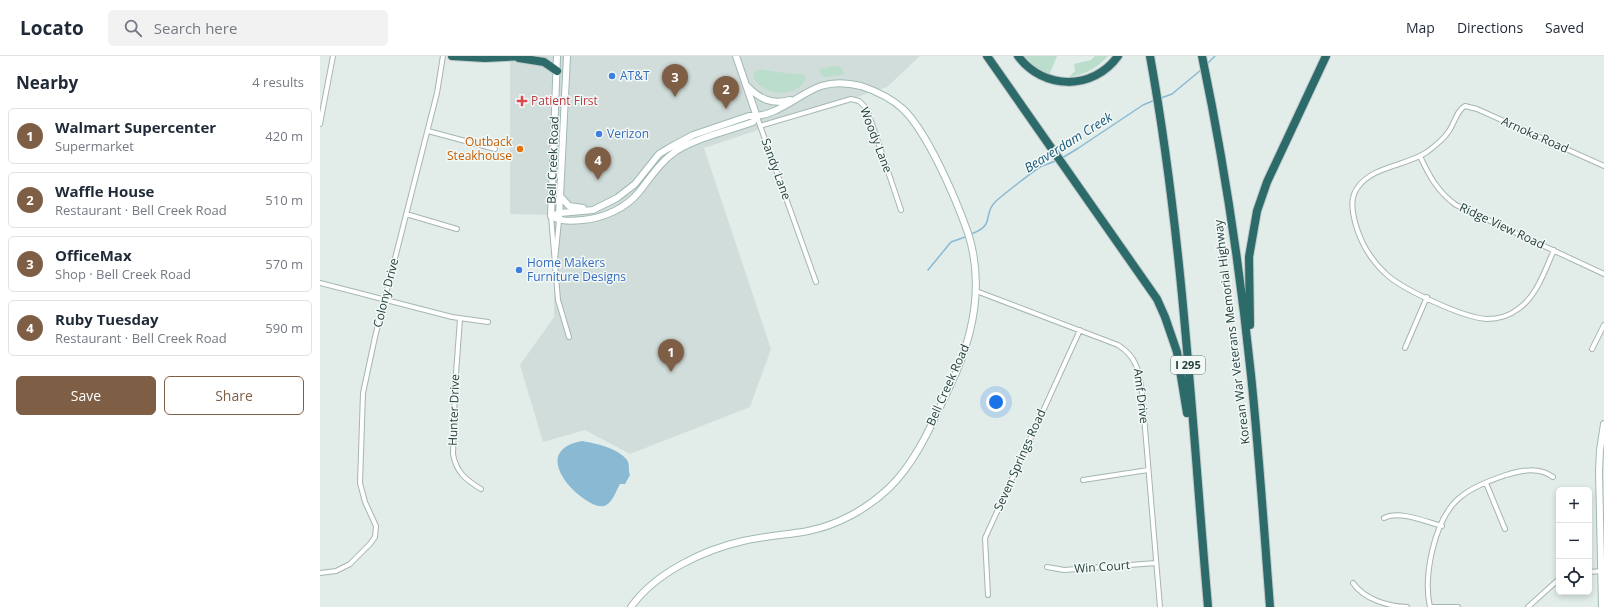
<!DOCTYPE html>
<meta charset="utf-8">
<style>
:root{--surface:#fff;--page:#f2f2f3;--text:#1f2937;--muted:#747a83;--line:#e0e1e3;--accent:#7f5e46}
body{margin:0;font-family:"Open Sans",sans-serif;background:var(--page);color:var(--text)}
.controls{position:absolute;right:12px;bottom:12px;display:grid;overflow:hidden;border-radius:6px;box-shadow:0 2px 6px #0003}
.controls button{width:36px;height:36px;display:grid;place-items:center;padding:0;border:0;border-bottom:1px solid var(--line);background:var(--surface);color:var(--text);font:20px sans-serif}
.you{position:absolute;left:676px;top:346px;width:14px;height:14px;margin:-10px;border:3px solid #fff;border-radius:50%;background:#1a73e8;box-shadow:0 0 0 6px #1a73e833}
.badge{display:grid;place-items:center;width:26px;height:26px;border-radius:50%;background:var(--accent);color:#fff;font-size:13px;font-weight:700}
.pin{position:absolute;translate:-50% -33px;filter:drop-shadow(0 1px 2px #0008)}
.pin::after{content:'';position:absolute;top:21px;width:14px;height:12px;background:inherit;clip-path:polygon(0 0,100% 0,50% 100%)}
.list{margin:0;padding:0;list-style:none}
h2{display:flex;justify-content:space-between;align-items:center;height:52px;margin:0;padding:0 16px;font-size:17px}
h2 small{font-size:13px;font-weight:400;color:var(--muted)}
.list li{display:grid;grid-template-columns:26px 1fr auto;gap:12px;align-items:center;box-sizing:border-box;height:56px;margin:0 8px 8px;padding:0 8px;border:1px solid var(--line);border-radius:6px}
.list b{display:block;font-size:15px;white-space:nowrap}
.list p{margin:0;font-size:13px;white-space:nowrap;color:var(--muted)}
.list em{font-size:13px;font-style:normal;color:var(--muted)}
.actions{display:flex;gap:8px;padding:12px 16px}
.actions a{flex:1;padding:9px 0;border:1px solid var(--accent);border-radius:6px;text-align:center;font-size:14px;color:var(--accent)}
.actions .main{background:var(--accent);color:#fff}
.icon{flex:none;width:22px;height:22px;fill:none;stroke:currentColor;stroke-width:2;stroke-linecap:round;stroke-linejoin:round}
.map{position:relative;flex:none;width:1284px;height:551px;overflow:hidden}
header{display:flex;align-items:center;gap:24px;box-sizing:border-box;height:56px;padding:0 20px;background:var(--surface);border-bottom:1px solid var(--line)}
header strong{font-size:19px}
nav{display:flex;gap:22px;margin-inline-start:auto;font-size:14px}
.search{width:280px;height:36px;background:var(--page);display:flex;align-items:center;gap:10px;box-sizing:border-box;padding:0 14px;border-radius:6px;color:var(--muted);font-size:15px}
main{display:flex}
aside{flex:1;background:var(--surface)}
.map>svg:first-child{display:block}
.built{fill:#d1ddda}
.green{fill:#bbdecc}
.water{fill:#89b9d3}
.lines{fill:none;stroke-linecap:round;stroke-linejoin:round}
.stream{stroke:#89b9d3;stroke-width:1.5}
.street-casing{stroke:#a5b5b3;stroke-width:6}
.secondary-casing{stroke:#a0b9b5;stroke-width:8}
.highway-casing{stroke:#c1c9c9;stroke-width:10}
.street{stroke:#fff;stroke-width:4}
.secondary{stroke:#fff;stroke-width:6}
.highway{stroke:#2d6b6b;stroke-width:8}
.shop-dot{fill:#3f7fe0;stroke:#f3f9f7;stroke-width:1.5}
.health-dot{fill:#e0444e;stroke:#f3f9f7;stroke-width:1.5}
.food-dot{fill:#e8710a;stroke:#f3f9f7;stroke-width:1.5}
.labels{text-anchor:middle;stroke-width:3;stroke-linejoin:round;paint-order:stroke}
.shield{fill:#f3f9f7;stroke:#617775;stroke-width:1}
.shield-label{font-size:11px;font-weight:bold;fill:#223f3d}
.shop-label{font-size:12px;fill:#366cbe;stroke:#f3f9f7;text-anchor:start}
.health-label{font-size:12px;fill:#be3a42;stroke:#f3f9f7;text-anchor:start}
.street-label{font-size:12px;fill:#223f3d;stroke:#f3f9f7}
.food-label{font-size:12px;fill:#c56008;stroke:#f3f9f7;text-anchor:end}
.water-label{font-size:13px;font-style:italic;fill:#1a587c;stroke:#f3f9f7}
</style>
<header>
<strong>Locato</strong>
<div class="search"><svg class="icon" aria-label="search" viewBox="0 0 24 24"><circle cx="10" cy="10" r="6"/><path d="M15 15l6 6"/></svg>Search here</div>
<nav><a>Map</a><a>Directions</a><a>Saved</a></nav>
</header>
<main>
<aside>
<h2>Nearby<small>4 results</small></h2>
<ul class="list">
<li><span class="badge">1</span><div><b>Walmart Supercenter</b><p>Supermarket</p></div><em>420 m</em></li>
<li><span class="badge">2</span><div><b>Waffle House</b><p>Restaurant · Bell Creek Road</p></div><em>510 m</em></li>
<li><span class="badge">3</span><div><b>OfficeMax</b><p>Shop · Bell Creek Road</p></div><em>570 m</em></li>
<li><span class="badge">4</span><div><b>Ruby Tuesday</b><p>Restaurant · Bell Creek Road</p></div><em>590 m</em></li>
</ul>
<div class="actions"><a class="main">Save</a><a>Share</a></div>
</aside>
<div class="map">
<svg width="1284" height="551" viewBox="0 0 1284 551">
<rect width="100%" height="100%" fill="#e2edea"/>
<!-- built -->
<path class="built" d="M190 0H600L567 31 384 92 451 293 430 351 310 398 265 374 223 386 200 309 234 261V159L190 158Z"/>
<!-- green -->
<path class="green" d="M704 0H737L729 19 720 15Z
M775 0H788C776 13 766 18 749 21L755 15 754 8 771 4Z
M512 10 521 11 524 17 521 19 504 21 499 16 500 13Z
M439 13 471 18H481L486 21C480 44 436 40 433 18Z"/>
<!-- water -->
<path class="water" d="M262 385C275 387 298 392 307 404 310 408 308 415 310 419L305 428H300C296 435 292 448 284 450 267 455 203 396 262 385Z"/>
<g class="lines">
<!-- stream -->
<path class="stream" d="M887 8 895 0
M841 42 852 38 881 14
M742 102 757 93 823 49 835 44
M651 178C676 169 662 160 675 146 679 142 717 112 722 110 727 108 732 107 737 104
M608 214 631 186 648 180"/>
<defs>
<path id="street" d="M437 61 496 226
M0 68 13 0
M440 70 531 43 539 45 547 53 581 154
M108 75 175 93
M1100 100C1109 120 1118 136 1136 149L1284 218
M86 158 137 173
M231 160 238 244 249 281
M1234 194C1225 214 1217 240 1198 253 1189 260 1178 263 1167 263 1144 262 1081 233 1065 217 1050 203 1040 185 1035 166 1032 154 1030 141 1038 131 1053 110 1086 110 1107 96 1115 90 1124 83 1129 75 1134 68 1137 54 1145 50L1157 53 1284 110
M235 204 239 165
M0 227 132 261 168 266
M656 235 798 289C817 301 819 315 822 336L840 551
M140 263 135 331 133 398C136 416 146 424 161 433
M1085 292 1107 241
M1272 293 1284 269
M763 424 828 414
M1166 427 1185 473
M1064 462C1080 454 1106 466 1122 470
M727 511 744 514 836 507
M1269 516 1282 515
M0 517 16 515 30 508 50 488 55 481 56 470 45 446 40 427 43 337 55 281 117 37 123 0
M1033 527C1045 544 1068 550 1087 551
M668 539 665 482 760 274
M1138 551H1110C1103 521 1114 466 1137 444 1151 431 1169 425 1186 419 1202 414 1219 411 1233 421
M1208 551 1239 523"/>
<path id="secondary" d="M416 0 437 61
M428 31C440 43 452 49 470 44
M240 140 249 150 263 152
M231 160 240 157 273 154 297 142 315 128 339 98 349 92 373 79 429 60C456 62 478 38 501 30 514 26 528 27 541 30 556 35 571 42 583 53 608 77 636 143 648 177 665 230 653 282 630 330 613 365 597 405 569 432 547 453 518 469 488 475 467 479 444 480 423 485 383 494 335 517 311 551
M231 160C241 166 252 165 263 164 284 162 306 152 319 136 331 121 340 106 356 95 379 81 408 75 433 66L437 61
M231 160 237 0
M239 160 247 0
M1282 551 1279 416 1280 394 1284 368"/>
<path id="highway" d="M132 0 165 2 204 0
M667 0 837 243 845 261 857 296 867 357
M698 0C723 34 773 35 798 0
M830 0C863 182 872 367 888 551
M882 0C904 106 920 212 931 319 939 396 944 474 950 551
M199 2 224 6 237 15
M930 269 929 201 937 155 947 126 1006 0"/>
</defs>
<!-- street casing -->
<use href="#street" class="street-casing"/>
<!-- secondary casing -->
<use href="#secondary" class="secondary-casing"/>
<!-- highway casing -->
<use href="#highway" class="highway-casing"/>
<!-- street -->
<use href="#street" class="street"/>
<!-- secondary -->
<use href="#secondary" class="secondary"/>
<!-- highway -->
<use href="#highway" class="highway"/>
</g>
<!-- markers -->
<g class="shop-dot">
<circle cx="292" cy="20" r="4"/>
<circle cx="279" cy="78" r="4"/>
<circle cx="199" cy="214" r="4"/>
</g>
<path class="health-dot" d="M200 39h4v4h4v4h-4v4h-4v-4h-4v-4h4z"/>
<circle class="food-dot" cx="200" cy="93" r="4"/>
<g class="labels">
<!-- shield labels -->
<rect class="shield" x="851" y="300" width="34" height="18" rx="3"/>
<g class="shield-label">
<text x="868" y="313">I 295</text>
</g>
<!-- shop labels -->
<g class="shop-label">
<text x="300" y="24">AT&amp;T</text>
<text x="287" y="82">Verizon</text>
<text x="207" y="211">Home Makers<tspan x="207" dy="14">Furniture Designs</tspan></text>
</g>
<!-- health labels -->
<g class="health-label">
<text x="211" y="49">Patient First</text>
</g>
<!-- street labels -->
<g class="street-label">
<text transform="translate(1215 79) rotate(24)" y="4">Arnoka Road</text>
<text transform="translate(556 84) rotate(69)" y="4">Woody Lane</text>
<text transform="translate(233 104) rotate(-88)" y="4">Bell Creek Road</text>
<text transform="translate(456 113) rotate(70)" y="4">Sandy Lane</text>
<text transform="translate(1182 170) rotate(25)" y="4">Ridge View Road</text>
<text transform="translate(66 237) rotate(-76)" y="4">Colony Drive</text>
<text transform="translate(912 276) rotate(-97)" y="4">Korean War Veterans Memorial Highway</text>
<text transform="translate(628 329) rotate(-66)" y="4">Bell Creek Road</text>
<text transform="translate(821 340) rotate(83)" y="4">Amf Drive</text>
<text transform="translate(134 354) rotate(-88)" y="4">Hunter Drive</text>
<text transform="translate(700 404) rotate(-66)" y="4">Seven Springs Road</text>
<text transform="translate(782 511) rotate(-4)" y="4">Win Court</text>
</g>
<!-- food labels -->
<g class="food-label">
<text x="192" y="90">Outback<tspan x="192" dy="14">Steakhouse</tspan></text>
</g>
<!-- water labels -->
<g class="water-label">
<text transform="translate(748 86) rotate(-32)" y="5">Beaverdam Creek</text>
</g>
</g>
</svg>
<div class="controls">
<button>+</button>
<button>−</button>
<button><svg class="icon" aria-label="locate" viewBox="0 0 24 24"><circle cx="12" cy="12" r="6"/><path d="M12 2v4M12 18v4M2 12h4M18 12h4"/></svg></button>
</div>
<div class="you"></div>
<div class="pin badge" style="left:351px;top:316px">1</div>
<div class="pin badge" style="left:406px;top:53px">2</div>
<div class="pin badge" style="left:355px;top:41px">3</div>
<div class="pin badge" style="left:278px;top:124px">4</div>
</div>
</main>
